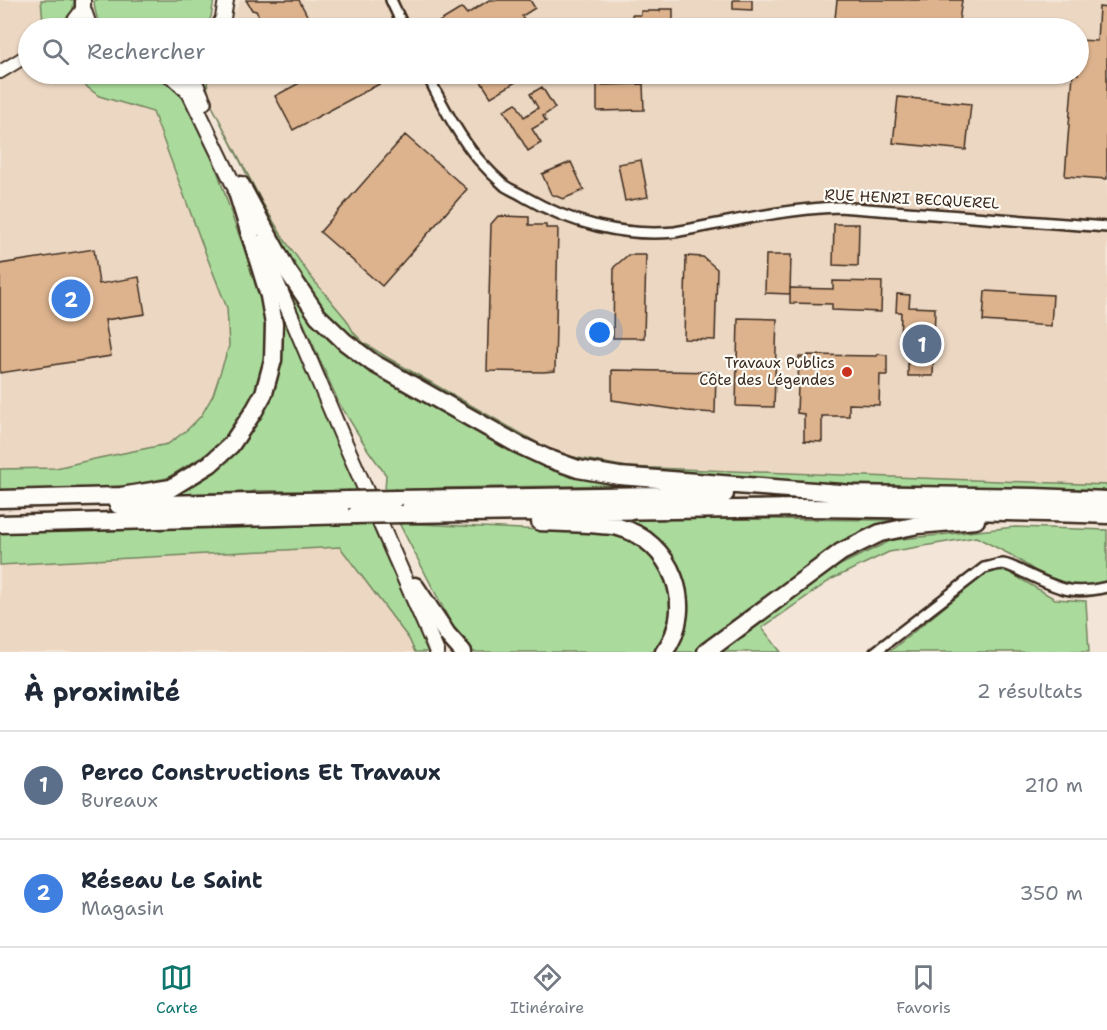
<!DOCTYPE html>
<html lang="fr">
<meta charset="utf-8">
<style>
:root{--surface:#fff;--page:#f6f6f7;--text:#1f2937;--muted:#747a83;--line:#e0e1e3;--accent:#0f766e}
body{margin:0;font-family:"Shantell Sans",sans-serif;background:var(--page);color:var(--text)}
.you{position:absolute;left:600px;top:333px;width:21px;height:21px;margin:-15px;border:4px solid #fff;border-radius:50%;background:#1a73e8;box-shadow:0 0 0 9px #1a73e833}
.badge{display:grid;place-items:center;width:39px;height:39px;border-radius:50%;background:var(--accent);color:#fff;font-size:20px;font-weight:700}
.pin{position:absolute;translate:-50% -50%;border:3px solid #fff;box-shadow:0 2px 6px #0006}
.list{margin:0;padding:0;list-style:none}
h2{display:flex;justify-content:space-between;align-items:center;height:78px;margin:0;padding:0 24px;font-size:26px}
h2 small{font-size:20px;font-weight:400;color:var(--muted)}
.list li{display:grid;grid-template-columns:39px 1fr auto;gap:18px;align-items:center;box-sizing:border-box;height:108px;padding:0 24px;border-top:2px solid var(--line)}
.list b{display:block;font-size:22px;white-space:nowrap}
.list p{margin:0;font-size:20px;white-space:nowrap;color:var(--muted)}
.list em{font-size:20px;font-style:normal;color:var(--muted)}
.icon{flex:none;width:33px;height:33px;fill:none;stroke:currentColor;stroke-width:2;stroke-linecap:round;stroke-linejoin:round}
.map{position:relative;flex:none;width:1107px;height:652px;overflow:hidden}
.search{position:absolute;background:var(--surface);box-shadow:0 2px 4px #0004;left:18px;right:18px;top:18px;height:66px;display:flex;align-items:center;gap:15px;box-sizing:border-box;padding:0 21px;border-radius:33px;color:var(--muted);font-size:22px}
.sheet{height:294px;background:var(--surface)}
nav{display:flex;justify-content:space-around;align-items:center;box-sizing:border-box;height:84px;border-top:2px solid var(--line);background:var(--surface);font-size:16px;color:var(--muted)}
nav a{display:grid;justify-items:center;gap:3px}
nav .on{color:var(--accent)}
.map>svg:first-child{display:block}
.built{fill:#ecd7c2}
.green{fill:#aadb9c;stroke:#72825d;stroke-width:1.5}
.building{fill:#ddb38e;stroke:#3b2a1e;stroke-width:1.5}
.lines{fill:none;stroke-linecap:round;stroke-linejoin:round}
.street-casing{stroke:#3b2a1e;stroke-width:14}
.secondary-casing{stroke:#3b2a1e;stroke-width:16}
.primary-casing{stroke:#3b2a1e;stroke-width:18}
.highway-casing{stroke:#3b2a1e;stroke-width:21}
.street{stroke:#fdfcf7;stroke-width:9}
.secondary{stroke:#fdfcf7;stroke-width:12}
.primary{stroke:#fdfcf7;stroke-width:14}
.highway{stroke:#fdfcf7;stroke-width:16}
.highway-bridge-casing{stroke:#3b2a1e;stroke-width:21;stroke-linecap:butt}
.highway-bridge{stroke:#fdfcf7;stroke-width:16}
.poi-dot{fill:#c8321e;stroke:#fdfcf7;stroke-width:2}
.labels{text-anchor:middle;stroke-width:4.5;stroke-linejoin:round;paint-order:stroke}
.street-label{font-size:15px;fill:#3b2a1e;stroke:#fdfcf7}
.poi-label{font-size:15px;fill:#3b2a1e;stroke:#fdfcf7;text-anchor:end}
</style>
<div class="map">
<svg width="1107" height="652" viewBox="0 0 1107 652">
<rect width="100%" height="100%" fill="#f3e6d8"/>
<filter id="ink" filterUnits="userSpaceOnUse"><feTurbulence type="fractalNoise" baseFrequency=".0167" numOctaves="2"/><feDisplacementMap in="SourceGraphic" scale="12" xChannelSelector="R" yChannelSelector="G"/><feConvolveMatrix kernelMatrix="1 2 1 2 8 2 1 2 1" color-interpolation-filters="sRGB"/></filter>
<g filter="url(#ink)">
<!-- built -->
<path class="built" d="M0 0H74L82 28H28V74H140L168 84 226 198 261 312 214 443 151 482 0 488Z
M241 0H1107V485L627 467 557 454 388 358 364 343 354 333 346 319 311 277 284 239 263 204 208 98 207 74H1078V28H226Z
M340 546 409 639 415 652H0V565Z"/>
<!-- green -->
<path class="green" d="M41 0H74L72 18 63 28H45L43 22Z
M94 0H214L211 17 205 28H103C97 21 94 9 94 0Z
M70 74H140L168 84 191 106 219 176 234 222 258 284 266 324 263 375 243 417 215 449 167 478 127 486 81 490 0 492V469L56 468 99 458 168 444 188 429 201 416 213 395 229 346 227 308 207 257 153 112 99 96Z
M205 74H207L208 98 263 204 284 239 311 277 346 319 354 333 364 343 388 358 557 454 627 467 1107 485V490L848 484 721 477 581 466 548 455 351 342 299 277 208 98 203 82Z
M265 268 302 360 337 435 359 492C324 493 289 490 254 491L251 492 178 494 176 490 196 479 272 380Z
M279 268 302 300 456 416 625 480 626 485 443 488 385 491 386 475 368 450 339 403Z
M746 519 890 520V524L843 542 779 587 696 652H670L685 608 678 567 663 544 640 526 627 522 628 520Z
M371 523 411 613 430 652H415L409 639 340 547 0 565V533L275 527Z
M399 523 606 533 628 539 649 553 660 567 669 588 671 612 662 638 653 652H473L452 625Z
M1015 527 1107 530V582L1075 587 1046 578 1011 555 976 537 889 552 832 579 762 628 781 652H721L834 568 892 540Z
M1005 570 1055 599 1086 601 1089 652H889L989 571Z"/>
<!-- building -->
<path class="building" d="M246 0H299L311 23 301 28H265L256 11 252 10Z
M489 0H530L535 8 522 16 524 20 512 28H429L462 8 467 14Z
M733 0H752V10L733 9Z
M837 0H962L958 28H834Z
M1099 7 1107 8V179L1065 176 1073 74H1078V40L1097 41Z
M660 9H673V28H632V15H641V11H660Z
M316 74H398L293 130 275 96Z
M476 74H529L491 97Z
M643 84 644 110 597 111V85Z
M542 87 555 108 543 116 546 121 532 129 541 143 528 151 504 110 516 103 524 117 538 108 530 94Z
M898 97 971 104 966 150 893 143Z
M405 135 467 189 382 286 320 232Z
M641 160 648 197 625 201 618 164Z
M571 162 584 190 563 199 551 194 542 174Z
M498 216 529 217V225H546V228H558L555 371 543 372 487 371 491 224Z
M834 224H859L858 266 833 265Z
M94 249 99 284 139 277 145 314 105 320 111 356 0 373V264Z
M628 255H646L644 338H613L614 267Z
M766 255H791L790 294 765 293Z
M686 256 703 257 717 269 715 340 684 339Z
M833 281 882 282 881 312 832 310V304L790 303V288L833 289Z
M985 291 1053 295 1051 326 983 321Z
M897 294 910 295 909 307 935 308 933 376H908V345L900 344 901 312H896Z
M738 318 777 319 774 407 736 406Z
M877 354 887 355V375H880L879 405 849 404V416H822V442L804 441V414L797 413 799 357H808V355L877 356Z
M612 370 716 372 715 413 687 411 612 400Z"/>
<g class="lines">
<defs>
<path id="street" d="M391 0 404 28
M427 74C440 101 459 137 479 160 487 169 496 178 505 186 511 190 519 193 525 197 570 223 624 237 675 232 730 222 783 209 839 207L1107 227
M875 652 984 568C990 567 997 564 1003 564 1010 565 1019 570 1025 573 1058 588 1070 596 1107 587"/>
<path id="secondary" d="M68 28 83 8
M0 72 28 55"/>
<path id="primary" d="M83 0V8L90 28
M218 28 223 18 226 0
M169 74 189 92 240 198
M195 74V82L204 102
M260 243 345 443 437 652"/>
<path id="highway" d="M241 185 287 270 318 316 345 342 373 363 517 444 547 458 578 469 619 476 853 494
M844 494 1035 497 1107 500
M0 499 121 496 171 488 210 464 231 445 254 411 264 393 273 360 274 324 269 296 237 192
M396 499 725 494
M118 505 348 500
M403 514C535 512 667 509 798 508 901 508 1004 512 1107 515
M540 522C560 523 580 523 600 525 605 526 612 525 618 527 671 540 698 607 664 652
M0 524 355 515
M415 586 447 634 463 652
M706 652 841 552 880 533 918 525 976 520"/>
</defs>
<!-- street casing -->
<use href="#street" class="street-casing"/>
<!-- secondary casing -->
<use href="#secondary" class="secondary-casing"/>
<!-- primary casing -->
<use href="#primary" class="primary-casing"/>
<!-- highway casing -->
<use href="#highway" class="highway-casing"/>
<!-- street -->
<use href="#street" class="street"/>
<!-- secondary -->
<use href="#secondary" class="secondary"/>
<!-- primary -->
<use href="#primary" class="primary"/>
<!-- highway -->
<use href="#highway" class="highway"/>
<defs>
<path id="highway-bridge" d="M348 500 396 499
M355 515 403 514"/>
</defs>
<!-- highway-bridge casing -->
<use href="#highway-bridge" class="highway-bridge-casing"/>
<!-- highway-bridge -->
<use href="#highway-bridge" class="highway-bridge"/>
</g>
</g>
<!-- markers -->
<circle class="poi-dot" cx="847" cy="372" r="6"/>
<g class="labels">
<!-- street labels -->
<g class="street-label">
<text transform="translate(912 199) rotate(3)" y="5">RUE HENRI BECQUEREL</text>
</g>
<!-- poi labels -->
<g class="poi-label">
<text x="835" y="368">Travaux Publics<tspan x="835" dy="17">Côte des Légendes</tspan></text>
</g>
</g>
</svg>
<div class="you"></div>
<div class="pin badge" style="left:922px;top:344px;background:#5c6f8a">1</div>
<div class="pin badge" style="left:71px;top:299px;background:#3f7fe0">2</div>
<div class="search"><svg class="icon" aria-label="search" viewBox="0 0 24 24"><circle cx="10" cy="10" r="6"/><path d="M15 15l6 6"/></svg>Rechercher</div>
</div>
<section class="sheet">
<h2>À proximité<small>2 résultats</small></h2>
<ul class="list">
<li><span class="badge" style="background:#5c6f8a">1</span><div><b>Perco Constructions Et Travaux</b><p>Bureaux</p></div><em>210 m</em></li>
<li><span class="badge" style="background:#3f7fe0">2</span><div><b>Réseau Le Saint</b><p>Magasin</p></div><em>350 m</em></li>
</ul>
</section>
<nav>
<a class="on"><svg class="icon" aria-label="map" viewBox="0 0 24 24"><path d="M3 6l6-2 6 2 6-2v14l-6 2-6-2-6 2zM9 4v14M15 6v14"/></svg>Carte</a>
<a><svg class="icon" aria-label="directions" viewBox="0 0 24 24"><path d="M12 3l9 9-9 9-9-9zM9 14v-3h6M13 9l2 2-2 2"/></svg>Itinéraire</a>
<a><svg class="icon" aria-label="saved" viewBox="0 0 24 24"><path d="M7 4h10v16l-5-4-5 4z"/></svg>Favoris</a>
</nav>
